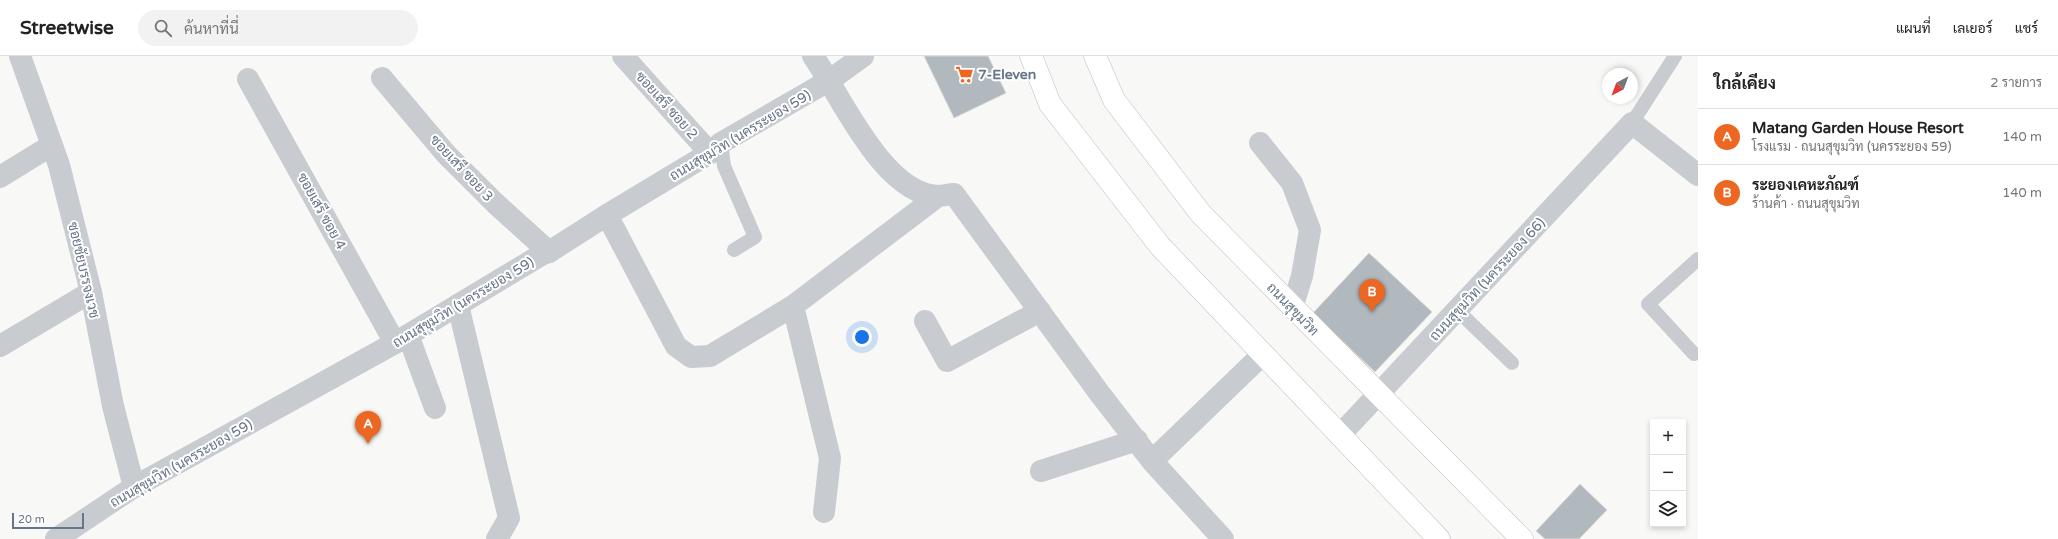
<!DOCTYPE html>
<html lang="th">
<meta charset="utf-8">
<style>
:root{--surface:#fff;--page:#f2f2f2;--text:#222;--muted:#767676;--line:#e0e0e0;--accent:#ec6722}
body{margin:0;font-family:"Varela Round",Sarabun,sans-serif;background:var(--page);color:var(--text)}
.controls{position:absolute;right:12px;bottom:12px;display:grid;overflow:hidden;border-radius:0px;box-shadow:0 2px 6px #0003}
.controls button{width:36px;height:36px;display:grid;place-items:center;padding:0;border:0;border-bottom:1px solid var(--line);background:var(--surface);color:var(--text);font:20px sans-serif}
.compass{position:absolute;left:1602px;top:12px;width:36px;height:36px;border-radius:50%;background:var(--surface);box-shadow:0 2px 6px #0003;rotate:221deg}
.scale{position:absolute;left:12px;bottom:10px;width:72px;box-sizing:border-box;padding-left:4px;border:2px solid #667588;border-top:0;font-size:11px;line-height:14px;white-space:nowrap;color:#667588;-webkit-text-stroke:3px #fff;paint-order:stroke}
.you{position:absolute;left:862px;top:281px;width:14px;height:14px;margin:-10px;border:3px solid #fff;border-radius:50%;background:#1a73e8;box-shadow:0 0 0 6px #1a73e833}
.badge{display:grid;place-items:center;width:26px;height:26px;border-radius:50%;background:var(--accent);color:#fff;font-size:13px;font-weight:700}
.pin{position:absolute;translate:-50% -33px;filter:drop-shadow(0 1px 2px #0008)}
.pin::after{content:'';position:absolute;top:21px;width:14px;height:12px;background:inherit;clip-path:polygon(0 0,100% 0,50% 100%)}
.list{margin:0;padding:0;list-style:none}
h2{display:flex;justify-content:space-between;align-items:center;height:52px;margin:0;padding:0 16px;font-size:17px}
h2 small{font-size:13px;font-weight:400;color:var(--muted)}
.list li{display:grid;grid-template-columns:26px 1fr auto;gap:12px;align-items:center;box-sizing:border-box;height:56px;padding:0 16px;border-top:1px solid var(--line)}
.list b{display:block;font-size:15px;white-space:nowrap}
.list p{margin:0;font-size:13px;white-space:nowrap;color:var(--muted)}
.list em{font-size:13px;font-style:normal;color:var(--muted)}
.icon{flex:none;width:22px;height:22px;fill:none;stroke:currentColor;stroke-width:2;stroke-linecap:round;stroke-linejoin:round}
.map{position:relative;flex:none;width:1698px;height:483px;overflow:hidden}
header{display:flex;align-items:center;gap:24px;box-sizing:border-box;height:56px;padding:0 20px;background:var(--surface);border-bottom:1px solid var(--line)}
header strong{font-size:19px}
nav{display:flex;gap:22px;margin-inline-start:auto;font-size:14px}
.search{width:280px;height:36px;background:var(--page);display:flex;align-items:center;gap:10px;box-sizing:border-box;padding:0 14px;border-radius:22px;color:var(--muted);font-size:15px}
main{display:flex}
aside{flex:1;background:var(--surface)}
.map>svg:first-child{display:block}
.building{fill:#b1b8be;stroke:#dadad8}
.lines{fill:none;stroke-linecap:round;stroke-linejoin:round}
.primary-casing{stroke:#bbbec2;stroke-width:23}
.service{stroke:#c8cbcf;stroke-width:14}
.minor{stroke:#c8cbcf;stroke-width:22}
.tertiary{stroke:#c8cbcf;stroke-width:22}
.primary{stroke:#fff;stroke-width:22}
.labels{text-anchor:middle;stroke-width:4;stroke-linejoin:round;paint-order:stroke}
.poi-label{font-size:14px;font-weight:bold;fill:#667588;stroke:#fff;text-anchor:start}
.street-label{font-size:14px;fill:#667588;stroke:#fff}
</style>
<header>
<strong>Streetwise</strong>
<div class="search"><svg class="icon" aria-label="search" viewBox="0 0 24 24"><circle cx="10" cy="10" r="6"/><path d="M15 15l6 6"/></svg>ค้นหาที่นี่</div>
<nav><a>แผนที่</a><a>เลเยอร์</a><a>แชร์</a></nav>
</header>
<main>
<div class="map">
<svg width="1698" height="483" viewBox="0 0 1698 483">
<rect width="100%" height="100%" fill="#f8f8f6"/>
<!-- building -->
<path class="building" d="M924 0H988L1006 37 954 62Z
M1369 197 1432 256 1375 316 1313 257Z
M1580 428 1607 454 1579 483H1545L1536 475Z"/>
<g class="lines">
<defs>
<path id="primary" d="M1031 0 1050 48 1160 190 1439 483
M1095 0 1114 44 1201 158 1522 483"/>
</defs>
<!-- primary casing -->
<use href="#primary" class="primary-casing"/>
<!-- service -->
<path class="service" d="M1632 67 1675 0
M721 87 724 110 755 181 734 194
M1458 255 1512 307
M1694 298 1648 248 1698 203"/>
<!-- minor -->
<path class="minor" d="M20 0 59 109 91 236 113 350 134 431
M623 0 710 97
M813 0C841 40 883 138 938 140 943 140 949 138 954 138L1100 338 1152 405 1223 483
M382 22 446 98 495 147 549 196
M248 23 395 287
M1260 87 1292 127 1310 174 1302 220 1292 252
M0 121 52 89
M607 159 676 290 691 301 710 300 793 250 938 140
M458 249 509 462 497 483
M793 250 830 402 824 456
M925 265 947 305 1040 255
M408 279 435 352
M0 290 91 236
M1340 379 1632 67 1698 119
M1152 405 1262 299
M1041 415 1137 384"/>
<!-- tertiary -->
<path class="tertiary" d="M56 483 134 431 395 287 541 199 549 196 607 159 710 97 721 87 830 24 863 0"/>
<!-- primary -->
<use href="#primary" class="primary"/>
</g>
<!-- icons -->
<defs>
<symbol id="supermarket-bare" viewBox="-9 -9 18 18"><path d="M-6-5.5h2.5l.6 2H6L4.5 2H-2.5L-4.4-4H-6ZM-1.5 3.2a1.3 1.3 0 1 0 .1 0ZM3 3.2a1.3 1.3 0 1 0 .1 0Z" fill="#ec6722" stroke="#fff" stroke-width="2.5" paint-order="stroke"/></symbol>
</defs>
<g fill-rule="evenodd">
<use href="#supermarket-bare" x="952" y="6" width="25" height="25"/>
</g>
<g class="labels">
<!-- poi labels -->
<g class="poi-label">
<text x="978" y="23">7-Eleven</text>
</g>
<!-- street labels -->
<g class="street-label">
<text transform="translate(667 49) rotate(48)" y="5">ซอยเสรี ซอย 2</text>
<text transform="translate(740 79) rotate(-31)" y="5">ถนนสุขุมวิท (นครระยอง 59)</text>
<text transform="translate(462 112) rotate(47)" y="5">ซอยเสรี ซอย 3</text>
<text transform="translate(322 155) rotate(61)" y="5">ซอยเสรี ซอย 4</text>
<text transform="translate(84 214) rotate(77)" y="5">ซอยชัยบรรจงเวช</text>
<text transform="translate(1487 223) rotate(-47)" y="5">ถนนสุขุมวิท (นครระยอง 66)</text>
<text transform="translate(463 246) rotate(-31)" y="5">ถนนสุขุมวิท (นครระยอง 59)</text>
<text transform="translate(1293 253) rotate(46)" y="5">ถนนสุขุมวิท</text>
<text transform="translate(181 407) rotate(-30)" y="5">ถนนสุขุมวิท (นครระยอง 59)</text>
</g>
</g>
</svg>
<div class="controls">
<button>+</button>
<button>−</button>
<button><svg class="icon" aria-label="layers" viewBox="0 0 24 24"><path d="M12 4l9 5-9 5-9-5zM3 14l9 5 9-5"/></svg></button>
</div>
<svg class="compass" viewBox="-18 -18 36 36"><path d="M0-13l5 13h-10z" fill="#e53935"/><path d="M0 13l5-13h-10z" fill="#767676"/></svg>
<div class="scale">20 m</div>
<div class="you"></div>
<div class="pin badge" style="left:368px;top:388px">A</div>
<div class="pin badge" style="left:1372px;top:256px">B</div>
</div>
<aside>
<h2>ใกล้เคียง<small>2 รายการ</small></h2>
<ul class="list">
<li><span class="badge">A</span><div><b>Matang Garden House Resort</b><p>โรงแรม · ถนนสุขุมวิท (นครระยอง 59)</p></div><em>140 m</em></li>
<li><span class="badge">B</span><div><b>ระยองเคหะภัณฑ์</b><p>ร้านค้า · ถนนสุขุมวิท</p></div><em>140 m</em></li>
</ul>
</aside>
</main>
